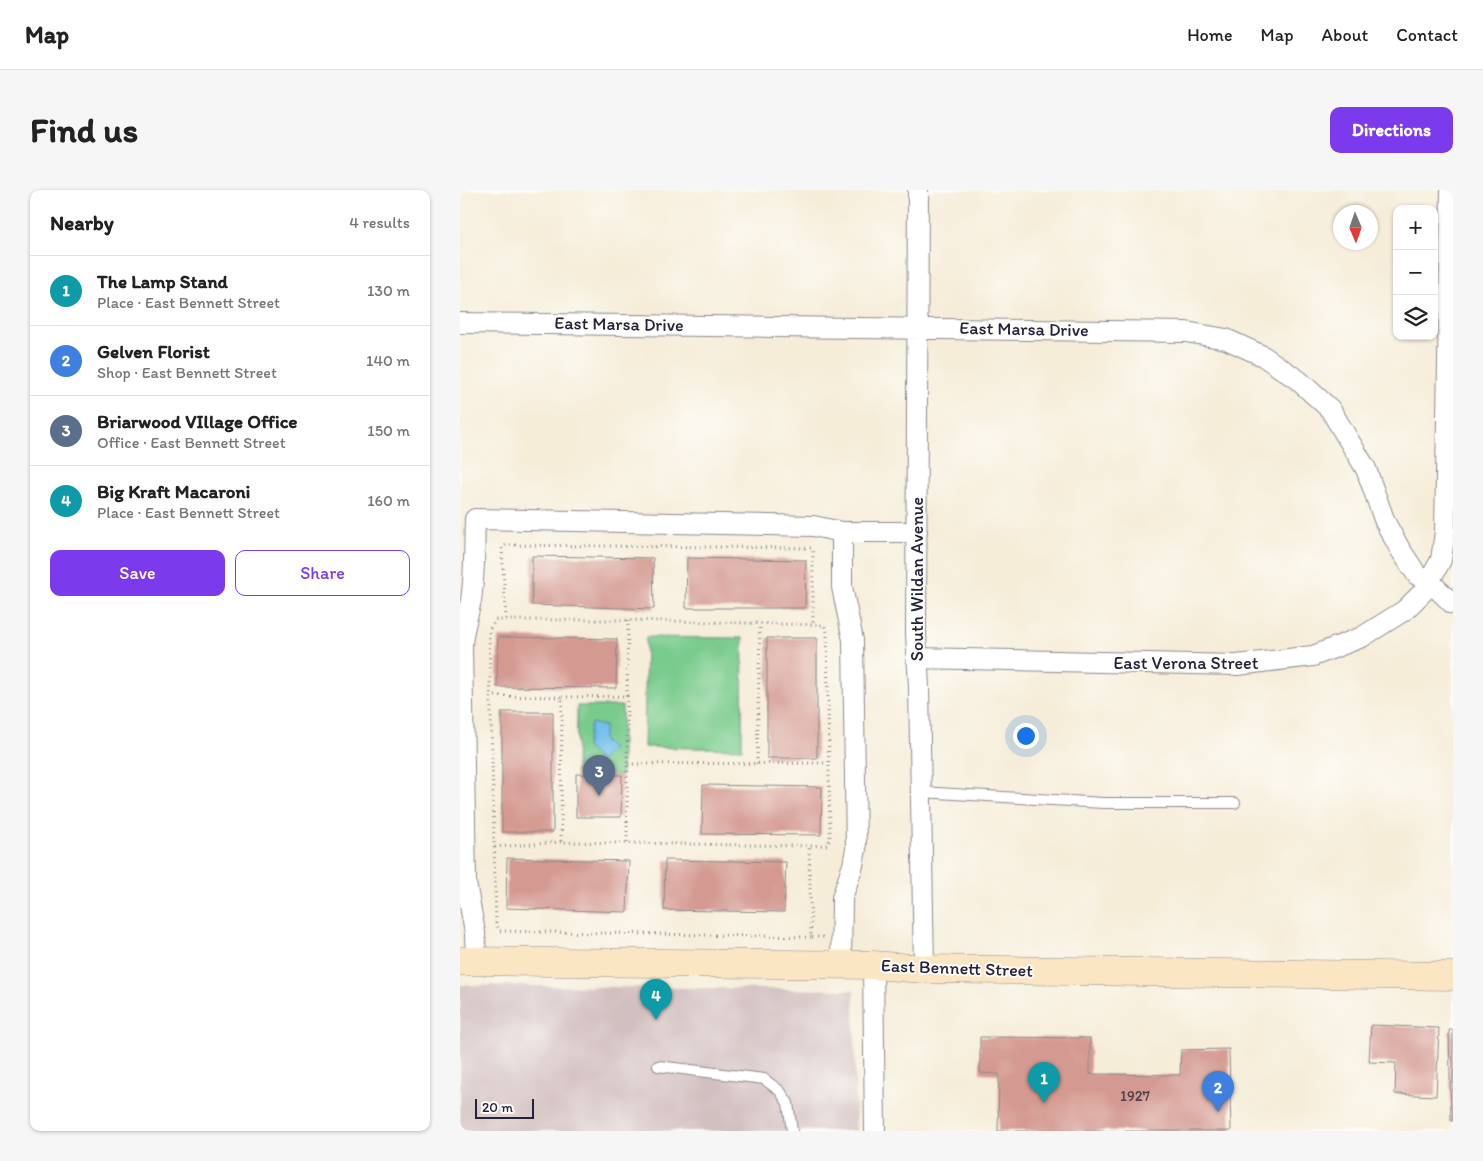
<!DOCTYPE html>
<meta charset="utf-8">
<style>
:root{--surface:#fff;--page:#f6f6f6;--text:#222;--muted:#767676;--line:#e0e0e0;--accent:#7c3aed}
body{margin:0;font-family:Itim,sans-serif;background:var(--page);color:var(--text)}
.controls{position:absolute;right:15px;top:15px;display:grid;overflow:hidden;border-radius:10px;box-shadow:0 1px 4px #0004}
.controls button{width:45px;height:45px;display:grid;place-items:center;padding:0;border:0;border-bottom:1px solid var(--line);background:var(--surface);color:var(--text);font:25px sans-serif}
.compass{position:absolute;left:873px;top:15px;width:45px;height:45px;border-radius:50%;background:var(--surface);box-shadow:0 1px 4px #0004;rotate:178deg}
.scale{position:absolute;left:15px;bottom:12px;width:59px;box-sizing:border-box;padding-left:5px;border:2px solid #22223b;border-top:0;font-size:14px;line-height:18px;white-space:nowrap;color:#22223b;-webkit-text-stroke:4px #fdfcf7;paint-order:stroke}
.you{position:absolute;left:565px;top:545px;width:18px;height:18px;margin:-12px;border:4px solid #fff;border-radius:50%;background:#1a73e8;box-shadow:0 0 0 8px #1a73e833}
.badge{display:grid;place-items:center;width:32px;height:32px;border-radius:50%;background:var(--accent);color:#fff;font-size:16px;font-weight:700}
.pin{position:absolute;translate:-50% -41px;filter:drop-shadow(0 1px 2px #0008)}
.pin::after{content:'';position:absolute;top:26px;width:18px;height:15px;background:inherit;clip-path:polygon(0 0,100% 0,50% 100%)}
.list{margin:0;padding:0;list-style:none}
h2{display:flex;justify-content:space-between;align-items:center;height:65px;margin:0;padding:0 20px;font-size:21px}
h2 small{font-size:16px;font-weight:400;color:var(--muted)}
.list li{display:grid;grid-template-columns:32px 1fr auto;gap:15px;align-items:center;box-sizing:border-box;height:70px;padding:0 20px;border-top:1px solid var(--line)}
.list b{display:block;font-size:19px;white-space:nowrap}
.list p{margin:0;font-size:16px;white-space:nowrap;color:var(--muted)}
.list em{font-size:16px;font-style:normal;color:var(--muted)}
.actions{display:flex;gap:10px;padding:15px 20px}
.actions a{flex:1;padding:11px 0;border:1px solid var(--accent);border-radius:10px;text-align:center;font-size:18px;color:var(--accent)}
.actions .main{background:var(--accent);color:#fff}
.icon{flex:none;width:28px;height:28px;fill:none;stroke:currentColor;stroke-width:2;stroke-linecap:round;stroke-linejoin:round}
.map{position:relative;flex:none;width:993px;height:941px;overflow:hidden;border-radius:10px}
header{display:flex;align-items:center;gap:30px;box-sizing:border-box;height:70px;padding:0 25px;background:var(--surface);border-bottom:1px solid var(--line)}
header strong{font-size:24px}
nav{display:flex;gap:28px;margin-inline-start:auto;font-size:18px}
.intro{display:flex;align-items:center;justify-content:space-between;box-sizing:border-box;height:120px;padding:0 30px}
h1{margin:0;font-size:35px}
.button{padding:12px 22px;border-radius:10px;background:var(--accent);color:#fff;font-size:18px;font-weight:700}
main{display:flex;gap:30px;padding:0 30px}
aside{flex:1;background:var(--surface);border-radius:10px;box-shadow:0 1px 4px #0004}
.map>svg:first-child{display:block}
.industrial{fill:#d2bfbf}
.green{fill:#79cb8c;stroke:#4e7664}
.water{fill:#71bfeb;stroke:#4a7093}
.building{fill:#d49a91}
.lines{fill:none;stroke-linecap:round;stroke-linejoin:round}
.lane-casing{stroke:#8c888a;stroke-width:12}
.street-casing{stroke:#8c888a;stroke-width:22}
.secondary-casing{stroke:#8c888a;stroke-width:29}
.path{stroke:#8c888a;stroke-width:3;stroke-dasharray:1 4;stroke-linecap:butt}
.lane{stroke:#fff;stroke-width:10}
.street{stroke:#fff;stroke-width:20}
.secondary{stroke:#fbe6c4;stroke-width:28}
.labels{text-anchor:middle;stroke-width:4;stroke-linejoin:round;paint-order:stroke}
.number-label{font-size:15px;fill:#4e4050}
.street-label{font-size:18px;fill:#22223b;stroke:#fdfcf7}
</style>
<header>
<strong>Map</strong>
<nav><a>Home</a><a>Map</a><a>About</a><a>Contact</a></nav>
</header>
<div class="intro"><h1>Find us</h1><a class="button">Directions</a></div>
<main>
<aside>
<h2>Nearby<small>4 results</small></h2>
<ul class="list">
<li><span class="badge" style="background:#0f9aa8">1</span><div><b>The Lamp Stand</b><p>Place · East Bennett Street</p></div><em>130 m</em></li>
<li><span class="badge" style="background:#3f7fe0">2</span><div><b>Gelven Florist</b><p>Shop · East Bennett Street</p></div><em>140 m</em></li>
<li><span class="badge" style="background:#5c6f8a">3</span><div><b>Briarwood VIllage Office</b><p>Office · East Bennett Street</p></div><em>150 m</em></li>
<li><span class="badge" style="background:#0f9aa8">4</span><div><b>Big Kraft Macaroni</b><p>Place · East Bennett Street</p></div><em>160 m</em></li>
</ul>
<div class="actions"><a class="main">Save</a><a>Share</a></div>
</aside>
<div class="map">
<svg width="993" height="941" viewBox="0 0 993 941">
<rect width="100%" height="100%" fill="#fdfcf7"/>
<filter id="ink" filterUnits="userSpaceOnUse"><feTurbulence type="fractalNoise" baseFrequency=".02" numOctaves="2"/><feDisplacementMap in="SourceGraphic" scale="10" xChannelSelector="R" yChannelSelector="G"/><feConvolveMatrix kernelMatrix="1 2 1 2 8 2 1 2 1" color-interpolation-filters="sRGB"/></filter>
<filter id="wash" filterUnits="userSpaceOnUse"><feTurbulence type="fractalNoise" baseFrequency=".0096" numOctaves="4" result="noise"/><feDisplacementMap in="SourceGraphic" scale="20" xChannelSelector="R" yChannelSelector="G"/><feGaussianBlur stdDeviation="1.12" result="paint"/><feColorMatrix in="noise" values="0 0 0 0 0 0 0 0 0 0 0 0 0 0 0 0 0 1.4 0 .05"/><feComposite in="paint" operator="in"/></filter>
<g filter="url(#wash)">
<rect width="100%" height="100%" fill="#f6edd9"/>
<!-- industrial -->
<path class="industrial" d="M0 795 394 800 396 941H0Z"/>
<!-- green -->
<path class="green" d="M186 447 283 448 282 559 184 557Z
M117 516H162V585L116 584Z"/>
<!-- water -->
<path class="water" d="M131 533 145 536 143 550 152 559 140 571 126 557Z"/>
<g id="blocks">
<!-- building -->
<path class="building" d="M72 366 193 368 194 419 72 415Z
M227 368 346 370 345 418H226Z
M38 447 157 449 156 498 37 497Z
M307 448H357V568H307Z
M42 522H93V642H42Z
M116 584 162 585 161 627H116Z
M243 595 362 597 361 645 242 644Z
M47 668 169 671 167 722 46 718Z
M205 670 326 672 324 722 204 720Z
M911 835 979 838 976 906 935 904 936 873 909 872Z
M989 840H993V931H991Z
M520 847 630 848V884L720 885 721 860 769 859 771 941H538L539 884 520 883Z"/>
</g>
</g>
<g filter="url(#ink)">
<use href="#blocks" fill-opacity="0" stroke="#8c888a" stroke-width="1"/>
<g class="lines">
<defs>
<path id="lane" d="M461 602 643 613H775
M198 876 304 889 320 901 328 913 332 941"/>
<path id="street" d="M458 0 456 444 459 497 464 779
M0 133 726 142 766 149 803 166 838 190 870 219 906 279 925 332 940 359 957 385 970 392 993 414
M456 468 777 475 853 466 902 447 945 420 963 402 981 370 985 342 991 0
M16 771 15 743 6 693 2 456C3 437 8 427 11 410 15 384 14 356 15 329L353 336 382 342
M381 774 382 708 393 675 396 659 393 450 382 397V342H457
M413 775 415 941"/>
<path id="secondary" d="M0 771 413 775 464 779 993 786"/>
</defs>
<!-- lane casing -->
<use href="#lane" class="lane-casing"/>
<!-- street casing -->
<use href="#street" class="street-casing"/>
<!-- secondary casing -->
<use href="#secondary" class="secondary-casing"/>
<!-- path -->
<path class="path" d="M46 429 42 358 46 355 351 358 353 361V435
M30 506 102 507 101 652
M167 506 168 430
M102 507 167 506V654
M168 574 368 573
M297 574 300 435
M35 657 101 652 349 656
M351 747 40 741 36 734 29 440 36 430H168L364 435 367 442 370 649 367 655 349 656 351 747H363"/>
<!-- lane -->
<use href="#lane" class="lane"/>
<!-- street -->
<use href="#street" class="street"/>
<!-- secondary -->
<use href="#secondary" class="secondary"/>
</g>
</g>
<g class="labels">
<!-- number labels -->
<g class="number-label">
<text x="675" y="911">1927</text>
</g>
<!-- street labels -->
<g class="street-label">
<text transform="translate(159 134) rotate(1)" y="6">East Marsa Drive</text>
<text transform="translate(564 139) rotate(1)" y="6">East Marsa Drive</text>
<text transform="translate(457 389) rotate(-90)" y="6">South Wildan Avenue</text>
<text x="726" y="479">East Verona Street</text>
<text transform="translate(497 778) rotate(2)" y="6">East Bennett Street</text>
</g>
</g>
</svg>
<div class="controls">
<button>+</button>
<button>−</button>
<button><svg class="icon" aria-label="layers" viewBox="0 0 24 24"><path d="M12 4l9 5-9 5-9-5zM3 14l9 5 9-5"/></svg></button>
</div>
<svg class="compass" viewBox="-18 -18 36 36"><path d="M0-13l5 13h-10z" fill="#e53935"/><path d="M0 13l5-13h-10z" fill="#767676"/></svg>
<div class="scale">20 m</div>
<div class="you"></div>
<div class="pin badge" style="left:584px;top:913px;background:#0f9aa8">1</div>
<div class="pin badge" style="left:758px;top:922px;background:#3f7fe0">2</div>
<div class="pin badge" style="left:139px;top:606px;background:#5c6f8a">3</div>
<div class="pin badge" style="left:196px;top:830px;background:#0f9aa8">4</div>
</div>
</main>
